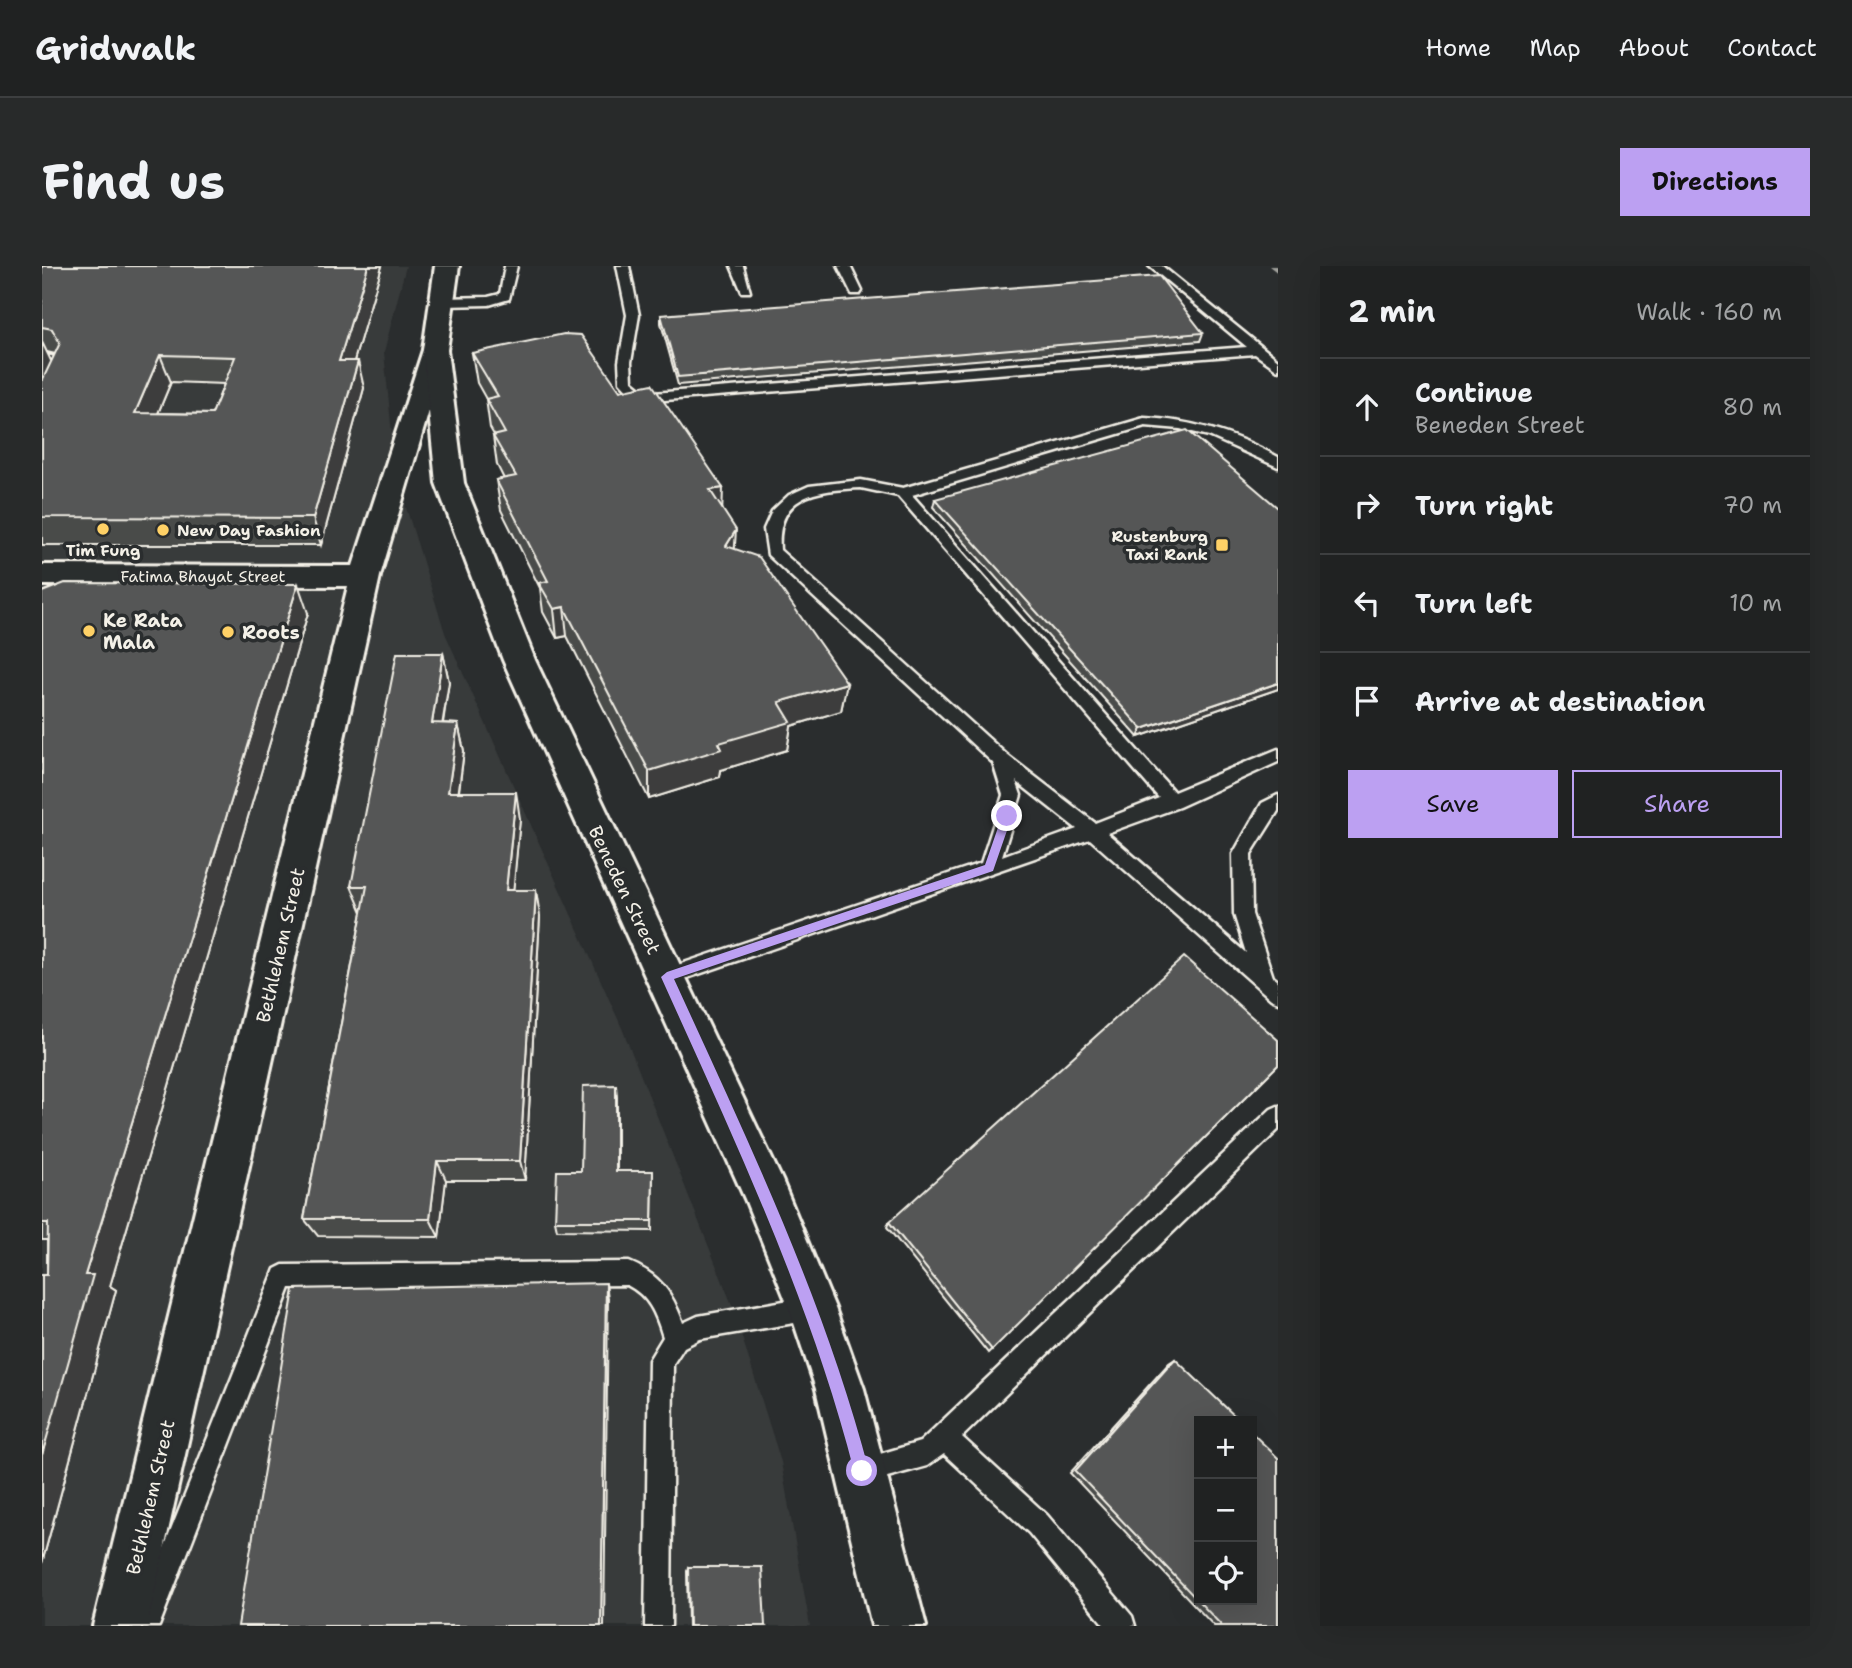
<!DOCTYPE html>
<meta charset="utf-8">
<style>
:root{--surface:#202222;--page:#282a2a;--text:#f1f3f6;--muted:#a2a4a5;--line:#3d3f40;--accent:#bca0f2}
body{margin:0;font-family:"Shantell Sans",sans-serif;background:var(--page);color:var(--text)}
.controls{position:absolute;right:21px;bottom:21px;display:grid;overflow:hidden;border-radius:0px;box-shadow:0 7px 28px #0002}
.controls button{width:63px;height:63px;display:grid;place-items:center;padding:0;border:0;border-bottom:2px solid var(--line);background:var(--surface);color:var(--text);font:35px sans-serif}
.stop{position:absolute;width:21px;height:21px;margin:-16px;border:5px solid #bca0f2;border-radius:50%;background:#fff}
.stop.end{background:#bca0f2;border-color:#fff;box-shadow:0 2px 7px #0008}
.list{margin:0;padding:0;list-style:none}
h2{display:flex;justify-content:space-between;align-items:center;height:91px;margin:0;padding:0 28px;font-size:30px}
h2 small{font-size:23px;font-weight:400;color:var(--muted)}
.list li{display:grid;grid-template-columns:46px 1fr auto;gap:21px;align-items:center;box-sizing:border-box;height:98px;padding:0 28px;border-top:2px solid var(--line)}
.list b{display:block;font-size:26px;white-space:nowrap}
.list p{margin:0;font-size:23px;white-space:nowrap;color:var(--muted)}
.list em{font-size:23px;font-style:normal;color:var(--muted)}
.actions{display:flex;gap:14px;padding:21px 28px}
.actions a{flex:1;padding:16px 0;border:2px solid var(--accent);border-radius:0px;text-align:center;font-size:24px;color:var(--accent)}
.actions .main{background:var(--accent);color:#111}
.icon{flex:none;width:38px;height:38px;fill:none;stroke:currentColor;stroke-width:2;stroke-linecap:round;stroke-linejoin:round}
.map{position:relative;flex:none;width:1236px;height:1360px;overflow:hidden;border-radius:0px}
header{display:flex;align-items:center;gap:42px;box-sizing:border-box;height:98px;padding:0 35px;background:var(--surface);border-bottom:2px solid var(--line)}
header strong{font-size:33px}
nav{display:flex;gap:38px;margin-inline-start:auto;font-size:24px}
.intro{display:flex;align-items:center;justify-content:space-between;box-sizing:border-box;height:168px;padding:0 42px}
h1{margin:0;font-size:49px}
.button{padding:18px 32px;border-radius:0px;background:var(--accent);color:#111;font-size:24px;font-weight:700}
main{display:flex;gap:42px;padding:0 42px}
aside{flex:1;background:var(--surface);border-radius:0px;box-shadow:0 7px 28px #0002}
.map>svg:first-child{display:block}
.built{fill:#373a3a}
.lines{fill:none;stroke-linecap:round;stroke-linejoin:round}
.stream{fill:#9f9f9a;fill-rule:evenodd}
.lane-casing{stroke:#f4f1e8;stroke-width:5}
.street-casing{stroke:#f4f1e8;stroke-width:6}
.secondary-casing{stroke:#f4f1e8;stroke-width:6}
.lane{fill:#2a2d2e;fill-rule:evenodd}
.street{fill:#2a2d2e;fill-rule:evenodd}
.secondary{fill:#2a2d2e;fill-rule:evenodd}
.wall{fill:#494b4a;stroke:#f4f1e8;stroke-width:2;fill-rule:evenodd}
.shaded-wall{fill:#3c3d3c;stroke:#f4f1e8;stroke-width:2}
.building{fill:#555756;stroke:#f4f1e8;stroke-width:2;fill-rule:evenodd}
.route{fill:#bca0f2}
.poi-dot{fill:#ffd166;stroke:#2a2d2e;stroke-width:2.5}
.labels{text-anchor:middle;stroke-width:7;stroke-linejoin:round;paint-order:stroke}
.far-poi-label{font-size:16px;font-weight:bold;fill:#f4f1e8;stroke:#2a2d2e;text-anchor:start}
.far-street-label{font-size:16px;fill:#f4f1e8;stroke:#2a2d2e}
.poi-label{font-size:19px;font-weight:bold;fill:#f4f1e8;stroke:#2a2d2e;text-anchor:start}
.street-label{font-size:19px;fill:#f4f1e8;stroke:#2a2d2e}
</style>
<header>
<strong>Gridwalk</strong>
<nav><a>Home</a><a>Map</a><a>About</a><a>Contact</a></nav>
</header>
<div class="intro"><h1>Find us</h1><a class="button">Directions</a></div>
<main>
<div class="map">
<svg width="1236" height="1360" viewBox="0 0 1236 1360">
<rect width="100%" height="100%" fill="#2a2d2e"/>
<filter id="ink" filterUnits="userSpaceOnUse"><feTurbulence type="fractalNoise" baseFrequency=".0143" numOctaves="2"/><feDisplacementMap in="SourceGraphic" scale="14" xChannelSelector="R" yChannelSelector="G"/><feConvolveMatrix kernelMatrix="1 2 1 2 8 2 1 2 1" color-interpolation-filters="sRGB"/></filter>
<g filter="url(#ink)">
<!-- built -->
<path class="built" d="M0 0H364L342 86 354 209 403 367 580 762 690 1039 739 1196 768 1360H0Z"/>
<g class="lines">
<!-- stream -->
<path class="stream" d="M1227 0H1234L1236 2V7Z"/>
<defs>
<path id="lane" d="M463 0H475L467 33 447 39 401 40 395 36 401 32 446 31 458 28Z
M575 0H587L597 49 589 96 590 115 600 123 611 127 1205 81 1107 0H1120L1236 94V104L1213 88 610 135 590 129 578 116 577 96 585 49Z
M689 0H701L708 26H700Z
M796 0H808L820 25 818 28H810Z
M0 88 22 93 28 103 7 150 0 154V136L16 103 13 99 0 96Z
M1102 152C1151 154 1194 168 1236 191V201L1167 170 1138 163 1103 160 870 229 1132 526 1236 483V496L1137 541 1065 567 1204 687 1192 648 1191 588 1220 537 1236 529V545L1209 588 1210 648 1231 711 1236 715V736L1229 733 1048 573 625 719 618 717 615 711 618 705 939 597 961 529 951 497 726 289 722 263 730 245 747 229 767 220 819 214 861 222ZM819 222 856 230 1117 532 1053 557 965 489 738 284C734 229 773 224 819 222ZM974 515 1035 563 960 590 979 529Z
M1236 840V864L920 1171 1005 1249 1090 1350 1093 1360H1063L987 1267 902 1188 885 1200 820 1218 811 1214 807 1205 811 1196 878 1176 1229 843Z
M587 996C617 1008 630 1026 641 1057L656 1050 770 1030 778 1034 782 1042 778 1050 770 1054 658 1073 642 1081 631 1098 629 1360H603L607 1094 621 1071C614 1048 607 1030 585 1019L248 1022 117 1360H91L233 1003 241 999Z"/>
<path id="street" d="M393 77 402 79 405 84 338 310 105 1360H51L306 320 0 319V299L311 300 381 84 384 79Z"/>
<path id="secondary" d="M393 0H417L405 84 422 217 493 394 740 914 793 1042 822 1123 884 1360H830L774 1123 747 1042 703 933 461 394 394 217 381 84Z"/>
</defs>
<!-- lane casing -->
<use href="#lane" class="lane-casing"/>
<!-- street casing -->
<use href="#street" class="street-casing"/>
<!-- secondary casing -->
<use href="#secondary" class="secondary-casing"/>
<!-- lane -->
<use href="#lane" class="lane"/>
<!-- street -->
<use href="#street" class="street"/>
<!-- secondary -->
<use href="#secondary" class="secondary"/>
</g>
<!-- wall -->
<path class="wall" d="M0 0H340L312 95 322 122 279 279H0ZM5 86 13 88 9 96ZM129 116 182 118 170 148 116 147Z
M619 49 1161 67 1158 75 636 119 619 57Z
M430 87 578 125 680 242 693 283 805 417 799 445 749 460 745 484 679 504 678 511 607 533 525 370 515 372 501 346 498 322 459 244 454 214 462 213 455 199 451 170 452 169 448 162 444 133 435 117Z
M893 233 1236 242V423L1096 471 891 241Z
M0 326 266 347 68 1020 74 1024 0 1297V1009H5V974H0Z
M401 387 407 416 401 457 416 458 422 485 417 526 478 553 471 624 498 650 483 914H404L397 971 276 970 262 953 320 646 309 620Z
M1236 799 946 1087 845 961 847 956Z
M574 819 575 905H611L610 965 515 964 513 955 539 905Z
M1133 1093 1236 1360H1172L1028 1207 1127 1097Z
M646 1301 723 1360H646L645 1305Z"/>
<!-- shaded-wall -->
<path class="shaded-wall" d="M326 0H340L304 122 297 95Z
M0 76 13 103 0 130Z
M118 89 129 116 105 174 93 147Z
M316 95 322 122 279 279 271 252Z
M681 222 680 251 668 224Z
M694 264 692 293 684 280Z
M256 318 266 347 68 1020 74 1024 0 1297V1189L43 1009Z
M522 341 525 370 515 372 512 343Z
M401 387 407 416 396 485 390 457Z
M805 417 799 445 749 460 745 484 679 504 678 511 607 533V505L677 477 737 436Z
M1236 417V423L1096 471 1100 463Z
M416 458 422 485 413 553 406 526Z
M474 526 478 553 469 650 464 624Z
M494 624 498 650 483 914 478 895Z
M574 819 575 831V915L574 905Z
M395 895 404 914 397 971 388 953Z
M564 1017 566 1032 562 1360H559Z"/>
<!-- building -->
<path class="building" d="M0 0H326L297 95H316L271 252 0 251V115L18 77 10 63 0 61ZM118 89 193 91 170 148 93 147Z
M1117 10 1161 67 636 111 619 49Z
M522 68 539 69 578 125 610 118 681 222 668 224 694 264 684 280 717 291 805 417 737 436 749 456 677 477 680 483 607 505 522 341 512 343 497 317 506 315 454 214 474 210 451 170 463 167 444 133 456 130 430 87Z
M1145 164 1236 242V417L1100 463 893 233Z
M23 317 256 318 43 1009H51L0 1189V1009H5L6 957H0V326Z
M355 387H401L390 457 416 458 406 526H474L464 624H494L478 895H395L388 953H262L325 620H309Z
M1142 691 1236 774V799L950 1084 847 956Z
M574 819V905H611L610 955H513L515 905H539L541 820Z
M564 1017 559 1360H196L252 1023Z
M1133 1093 1198 1155H1157V1334H1210V1167L1236 1192V1360H1180L1033 1205Z
M646 1301H720L723 1360H647Z"/>
</g>
<!-- route -->
<path class="route" d="M965 545 970 550 951 605 632 713C706 875 782 1033 827 1205L820 1213 812 1205C768 1033 692 873 619 711L625 706 943 599 960 550Z"/>
<!-- markers -->
<g class="poi-dot">
<circle cx="61" cy="263" r="7"/>
<circle cx="121" cy="264" r="7"/>
<rect x="1173" y="272" width="14" height="14" rx="3.5"/>
<circle cx="47" cy="365" r="7"/>
<circle cx="186" cy="366" r="7"/>
</g>
<g class="labels">
<!-- far-poi labels -->
<g class="far-poi-label">
<text x="135" y="270">New Day Fashion</text>
<text x="1166" y="276" text-anchor="end">Rustenburg<tspan x="1166" dy="18">Taxi Rank</tspan></text>
<text x="61" y="290" text-anchor="middle">Tim Fung</text>
</g>
<!-- far-street labels -->
<g class="far-street-label">
<text x="161" y="316">Fatima Bhayat Street</text>
</g>
<!-- poi labels -->
<g class="poi-label">
<text x="61" y="361">Ke Rata<tspan x="61" dy="22">Mala</tspan></text>
<text x="200" y="373">Roots</text>
</g>
<!-- street labels -->
<g class="street-label">
<text transform="translate(583 624) rotate(64)" y="7">Beneden Street</text>
<text transform="translate(238 679) rotate(-77)" y="7">Bethlehem Street</text>
<text transform="translate(108 1231) rotate(-77)" y="7">Bethlehem Street</text>
</g>
</g>
</svg>
<div class="controls">
<button>+</button>
<button>−</button>
<button><svg class="icon" aria-label="locate" viewBox="0 0 24 24"><circle cx="12" cy="12" r="6"/><path d="M12 2v4M12 18v4M2 12h4M18 12h4"/></svg></button>
</div>
<div class="stop" style="left:820px;top:1205px"></div>
<div class="stop end" style="left:965px;top:550px"></div>
</div>
<aside>
<h2>2 min<small>Walk · 160 m</small></h2>
<ul class="list">
<li><svg class="icon" aria-label="ahead" viewBox="0 0 24 24"><path d="M12 20V5M6 11l6-6 6 6"/></svg><div><b>Continue</b><p>Beneden Street</p></div><em>80 m</em></li>
<li><svg class="icon" aria-label="right" viewBox="0 0 24 24"><path d="M7 20v-9h11M14 6l5 5-5 5"/></svg><div><b>Turn right</b></div><em>70 m</em></li>
<li><svg class="icon" aria-label="left" viewBox="0 0 24 24"><path d="M17 20v-9H6M10 6l-5 5 5 5"/></svg><div><b>Turn left</b></div><em>10 m</em></li>
<li><svg class="icon" aria-label="arrive" viewBox="0 0 24 24"><path d="M6 21V4h12l-3 4 3 4H6"/></svg><div><b>Arrive at destination</b></div></li>
</ul>
<div class="actions"><a class="main">Save</a><a>Share</a></div>
</aside>
</main>
